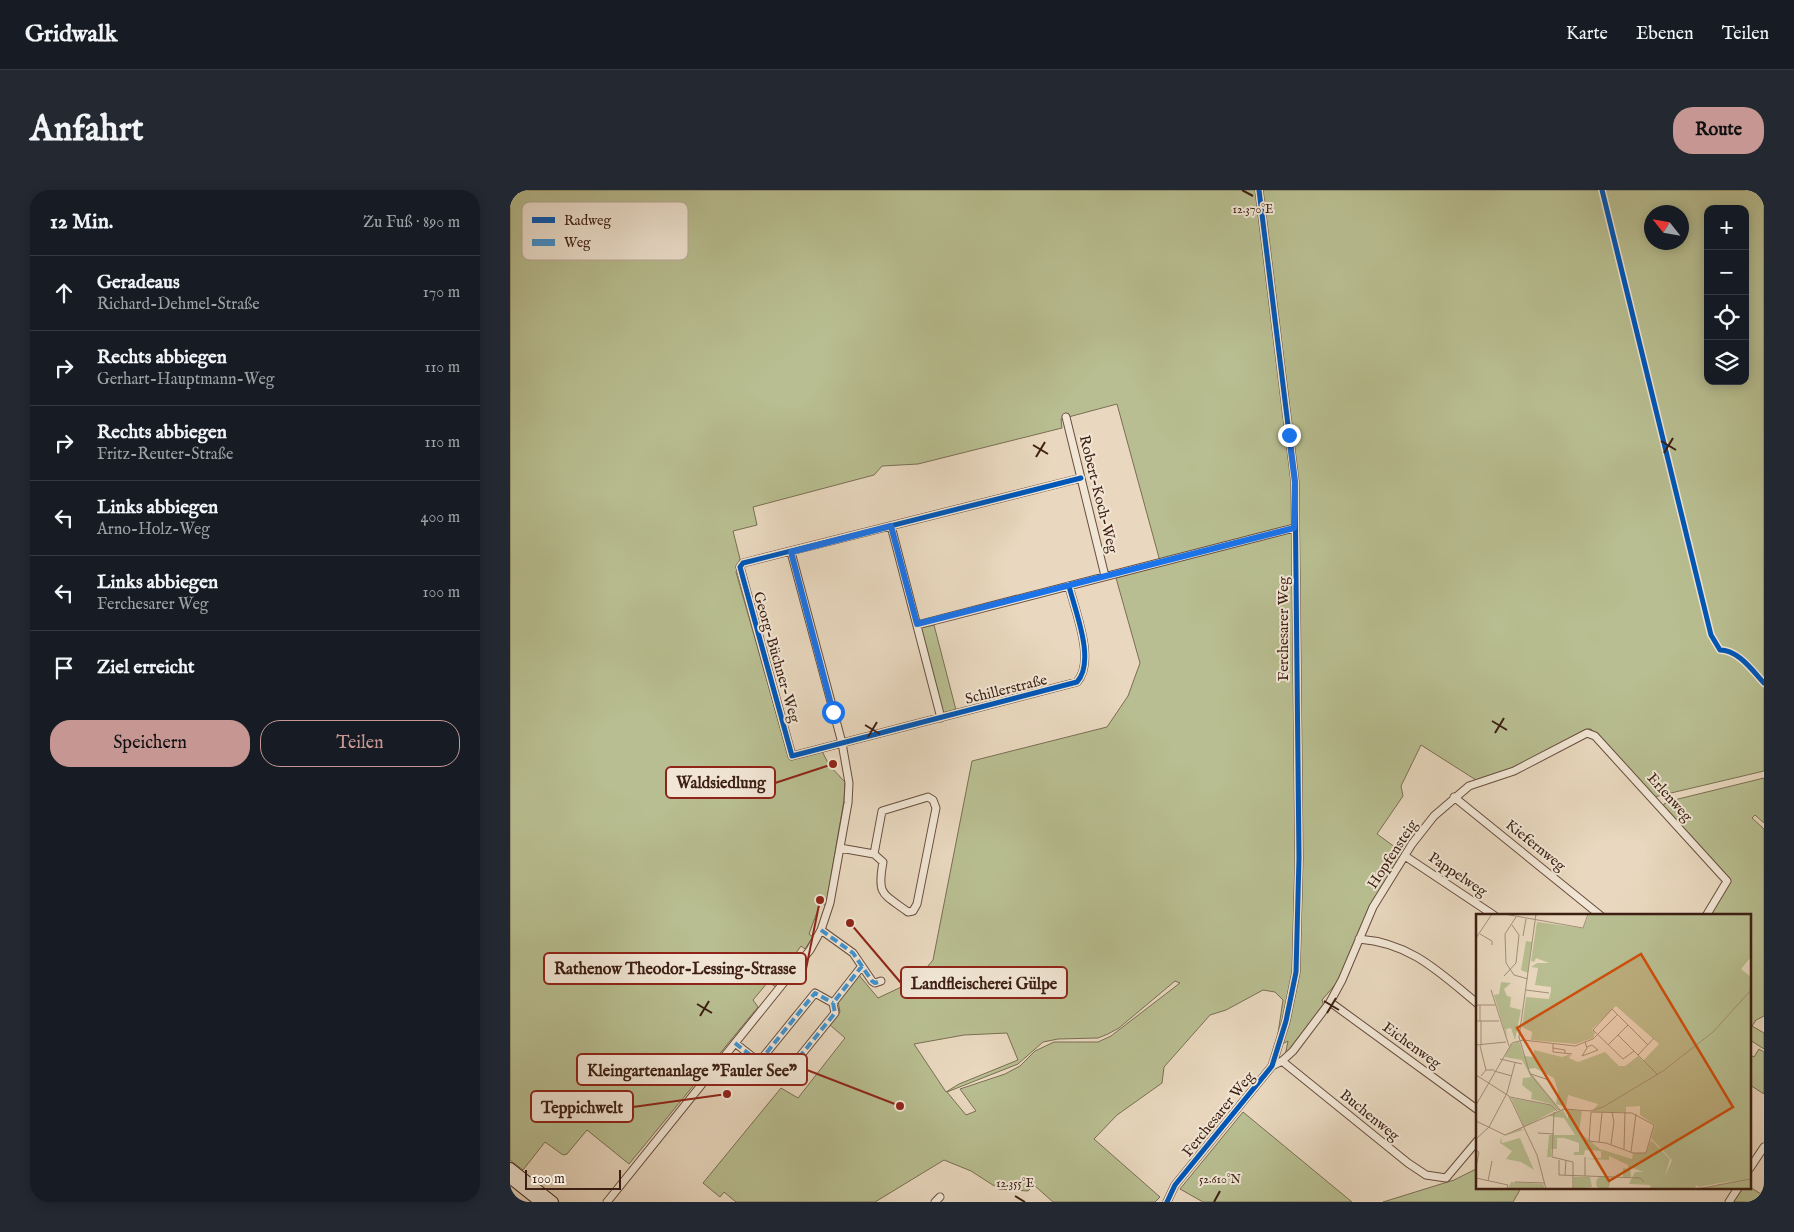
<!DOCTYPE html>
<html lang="de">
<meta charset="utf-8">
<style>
:root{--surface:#171b24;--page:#242831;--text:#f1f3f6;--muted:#9ea1a6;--line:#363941;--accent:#c59692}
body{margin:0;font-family:"IM FELL English",serif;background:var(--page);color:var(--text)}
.controls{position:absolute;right:15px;top:15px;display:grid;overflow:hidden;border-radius:10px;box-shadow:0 2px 12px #0003}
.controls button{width:45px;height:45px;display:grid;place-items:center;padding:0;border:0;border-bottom:1px solid var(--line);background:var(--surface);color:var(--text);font:25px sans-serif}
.compass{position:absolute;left:1134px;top:15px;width:45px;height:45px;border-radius:50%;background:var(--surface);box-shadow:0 2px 12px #0003;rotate:301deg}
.scale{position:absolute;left:15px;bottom:12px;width:96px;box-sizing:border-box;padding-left:5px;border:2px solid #3d1f13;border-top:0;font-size:14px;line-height:18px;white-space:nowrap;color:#3d1f13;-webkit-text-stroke:4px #f1e6d5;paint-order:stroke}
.stop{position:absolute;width:15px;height:15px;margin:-11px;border:4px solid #1a73e8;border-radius:50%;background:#fff}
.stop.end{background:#1a73e8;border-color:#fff;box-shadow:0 1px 5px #0008}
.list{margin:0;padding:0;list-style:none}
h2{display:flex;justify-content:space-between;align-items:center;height:65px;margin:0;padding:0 20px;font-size:21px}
h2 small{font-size:16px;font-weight:400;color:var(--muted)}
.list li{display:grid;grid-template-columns:32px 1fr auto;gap:15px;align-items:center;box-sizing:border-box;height:75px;padding:0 20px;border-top:1px solid var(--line)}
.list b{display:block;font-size:19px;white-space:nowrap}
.list p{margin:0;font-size:16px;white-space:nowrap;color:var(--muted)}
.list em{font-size:16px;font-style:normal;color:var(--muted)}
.actions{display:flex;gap:10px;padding:15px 20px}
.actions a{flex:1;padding:11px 0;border:1px solid var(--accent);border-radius:20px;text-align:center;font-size:18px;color:var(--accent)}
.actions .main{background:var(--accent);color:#111}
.icon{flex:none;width:28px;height:28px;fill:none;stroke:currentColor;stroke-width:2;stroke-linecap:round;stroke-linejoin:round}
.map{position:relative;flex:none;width:1254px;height:1012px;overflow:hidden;border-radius:20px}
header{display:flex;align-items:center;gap:30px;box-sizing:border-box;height:70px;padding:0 25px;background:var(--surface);border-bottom:1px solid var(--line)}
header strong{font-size:24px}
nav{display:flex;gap:28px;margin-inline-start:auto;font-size:18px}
.intro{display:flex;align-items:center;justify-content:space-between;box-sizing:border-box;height:120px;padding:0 30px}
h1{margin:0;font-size:35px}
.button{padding:12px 22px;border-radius:20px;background:var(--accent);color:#111;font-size:18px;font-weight:700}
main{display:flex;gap:30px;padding:0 30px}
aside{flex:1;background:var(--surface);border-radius:20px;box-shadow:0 2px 12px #0003}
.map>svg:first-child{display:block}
.green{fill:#b8be91;stroke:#7a6e52;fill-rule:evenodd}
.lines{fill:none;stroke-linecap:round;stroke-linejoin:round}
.street-casing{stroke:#684d3e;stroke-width:9}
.secondary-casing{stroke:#3d1f13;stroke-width:12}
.street{stroke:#f1e6d5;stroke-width:7}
.secondary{stroke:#f1e6d5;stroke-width:10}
.quiet{stroke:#3f94d3;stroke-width:4;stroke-dasharray:8 4;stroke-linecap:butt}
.cycleway-casing{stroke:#f1e6d5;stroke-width:8}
.cycleway{stroke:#0057b8;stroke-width:5}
.route{stroke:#1a73e8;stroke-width:6}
.ticks{fill:none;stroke:#3d1f13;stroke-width:2}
.labels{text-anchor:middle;stroke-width:4;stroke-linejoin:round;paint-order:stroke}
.street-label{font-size:15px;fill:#3d1f13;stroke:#f1e6d5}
.inset-road{fill:none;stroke:#a48e7a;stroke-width:1}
.view{fill:#ce500d;fill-opacity:0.15;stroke:#ce500d;stroke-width:2.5}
.inset-edge{fill:none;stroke:#3d1f13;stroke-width:2.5}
.key{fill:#f1e6d5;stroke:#bbaa9b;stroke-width:1}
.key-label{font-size:14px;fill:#3d1f13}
.ticks-label{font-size:12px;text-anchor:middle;fill:#3d1f13;stroke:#f1e6d5;stroke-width:4;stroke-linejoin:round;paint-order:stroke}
.leader{fill:none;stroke:#8f2418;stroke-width:2}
.callout-dot{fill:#8f2418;stroke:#f1e6d5;stroke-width:2}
.callout{fill:#f1e6d5;stroke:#8f2418;stroke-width:2}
.callout-label{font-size:16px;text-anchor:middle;font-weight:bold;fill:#3d1f13}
</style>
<header>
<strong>Gridwalk</strong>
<nav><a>Karte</a><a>Ebenen</a><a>Teilen</a></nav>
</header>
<div class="intro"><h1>Anfahrt</h1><a class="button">Route</a></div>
<main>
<aside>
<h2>12 Min.<small>Zu Fuß · 890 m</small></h2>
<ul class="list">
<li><svg class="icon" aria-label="ahead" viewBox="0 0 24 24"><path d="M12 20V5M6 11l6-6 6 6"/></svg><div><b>Geradeaus</b><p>Richard-Dehmel-Straße</p></div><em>170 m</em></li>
<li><svg class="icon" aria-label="right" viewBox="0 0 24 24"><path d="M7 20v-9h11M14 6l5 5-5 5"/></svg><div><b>Rechts abbiegen</b><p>Gerhart-Hauptmann-Weg</p></div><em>110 m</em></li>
<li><svg class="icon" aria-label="right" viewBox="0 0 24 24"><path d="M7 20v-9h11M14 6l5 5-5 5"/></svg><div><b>Rechts abbiegen</b><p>Fritz-Reuter-Straße</p></div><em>110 m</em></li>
<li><svg class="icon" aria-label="left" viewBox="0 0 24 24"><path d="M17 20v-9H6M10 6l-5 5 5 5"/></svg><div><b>Links abbiegen</b><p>Arno-Holz-Weg</p></div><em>400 m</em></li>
<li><svg class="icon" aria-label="left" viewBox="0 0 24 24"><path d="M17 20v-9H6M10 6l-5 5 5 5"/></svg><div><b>Links abbiegen</b><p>Ferchesarer Weg</p></div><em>100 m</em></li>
<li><svg class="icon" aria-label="arrive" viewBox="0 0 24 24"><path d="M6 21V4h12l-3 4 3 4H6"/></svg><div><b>Ziel erreicht</b></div></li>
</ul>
<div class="actions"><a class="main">Speichern</a><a>Teilen</a></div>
</aside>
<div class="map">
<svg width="1254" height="1012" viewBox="0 0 1254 1012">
<rect width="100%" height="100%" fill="#e9d8bf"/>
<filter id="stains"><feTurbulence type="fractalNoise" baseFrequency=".004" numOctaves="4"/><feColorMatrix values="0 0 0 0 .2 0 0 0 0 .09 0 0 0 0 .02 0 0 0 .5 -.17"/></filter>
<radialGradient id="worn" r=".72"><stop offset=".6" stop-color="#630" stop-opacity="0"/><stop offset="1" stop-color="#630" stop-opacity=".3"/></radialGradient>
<!-- green -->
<path class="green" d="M0 0H1254V581L1144 607 1081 539H1077L1005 578 966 590 911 555 891 596 893 606 867 644 893 663 829 790 812 810 814 816 775 866 778 851 766 857 773 810 765 802 753 800 716 820 700 825 654 877 652 893 607 925 584 949 650 1007 645 1012H543L524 995 518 1001 489 999 461 981 434 970 365 1012H226L214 1002 210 1007 193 993 271 898 288 908 335 848 320 835 330 822 328 811 348 784 368 808 406 790 423 770 462 571 597 537 618 506 630 473 606 388 651 375 607 214 551 229 552 238 408 274 372 276 364 285 243 317 247 335 223 341 230 369 226 382 278 565 288 567 312 561 319 575 335 592 334 610 316 715 310 714 299 744 303 747 295 759 291 756 286 763 289 767 266 797 258 792 243 810 248 817 119 974 77 940 57 964 53 965 35 952 13 980 0 970ZM1198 19H1235V191H1198ZM1142 22H1172V52H1142ZM665 791 670 793 601 846 588 852H544L525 861 510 876 495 884 450 899 466 921 456 925 437 902 508 874 533 852 548 849 588 848 598 844 609 838ZM497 843 508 870 449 894 436 902 404 854 454 845Z
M424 435 446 520 432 523 411 438Z
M1254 588V633L1245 625 1242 628 1254 639V826L1246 830 1242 836 1254 843V859L1240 850V726H1198L1216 695 1153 617 1154 614 1160 611Z
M1249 859 1254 862V904L1240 895V865L1244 867Z
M733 922 842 1012H693L670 999Z
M968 978V998H1011L1003 1012H873L944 990Z
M1240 997 1254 1006V1012H1222L1231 998Z"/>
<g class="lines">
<defs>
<path id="street" d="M556 227 595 386
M381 336 431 528
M559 396C565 421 586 471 567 492L282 566 230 377 233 373 571 288
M407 435 784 338
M944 607 1091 726
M330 658 364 664 373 672C367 705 372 703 398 722L403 721 407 714 426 618 423 610 418 607 372 621 364 664
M895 666 985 726
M311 740 343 763 362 791 365 793 371 791
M849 749C901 753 929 782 968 814
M820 812 968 920
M225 853 268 887 274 886 325 823 323 813 352 776
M772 871 898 973 916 985 936 988 968 950
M249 872 305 803 323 813
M762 876 772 871 783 861 820 812 832 790 863 717 902 654 924 626 959 596 1004 581 1077 543 1085 546 1217 691 1196 726
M1240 978 1254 957
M97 1012 300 760 311 740 320 713 338 613 339 593 332 553 281 362
M425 1012 430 1007
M657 1012 665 995 762 876 776 831 786 782 789 668 785 292 749 0
M1219 1012 1228 998"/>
<path id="secondary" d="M0 978 43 1012
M0 988 30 1012"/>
</defs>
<!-- street casing -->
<use href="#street" class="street-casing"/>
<!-- secondary casing -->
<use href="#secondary" class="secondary-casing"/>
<!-- street -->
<use href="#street" class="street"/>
<!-- secondary -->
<use href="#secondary" class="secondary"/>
<!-- quiet -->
<path class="quiet" d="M1151 724 1152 726
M311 740 343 763 362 791 365 793 371 791
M225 853 268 887 274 886 325 823 323 813 352 776
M249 872 305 803 323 813"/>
<defs>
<path id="cycleway" d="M1092 0 1201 445 1210 460C1228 460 1242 480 1254 493
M559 396C565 421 586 471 567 492L282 566 230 377 233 373 571 288
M657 1012 665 995 762 876 776 831 786 782 789 668 785 292 749 0"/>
</defs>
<!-- cycleway casing -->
<use href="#cycleway" class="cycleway-casing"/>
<!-- cycleway -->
<use href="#cycleway" class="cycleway"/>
</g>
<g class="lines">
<!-- route -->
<path class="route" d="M323 522 281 362 381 336 407 434 784 338 785 292 779 245"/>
</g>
<!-- ticks -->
<path class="ticks" d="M732 0 743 6M1151 251 1166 260M523 255 538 264M1154 263 1163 248M526 267 535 252M982 531 997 540M355 535 370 544M985 543 994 528M358 547 367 532M814 811 829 820M187 814 202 823M817 823 826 808M190 826 199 811M505 1006 515 1012M704 1012 710 1001"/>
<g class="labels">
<!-- street labels -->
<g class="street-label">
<text transform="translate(589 304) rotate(76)" y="5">Robert-Koch-Weg</text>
<text transform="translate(773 439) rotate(-90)" y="5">Ferchesarer Weg</text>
<text transform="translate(267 467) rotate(74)" y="5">Georg-Büchner-Weg</text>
<text transform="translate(496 499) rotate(-14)" y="5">Schillerstraße</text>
<text transform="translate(1160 607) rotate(48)" y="5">Erlenweg</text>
<text transform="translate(1026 655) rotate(39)" y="5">Kiefernweg</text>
<text transform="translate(882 664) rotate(-57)" y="5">Hopfensteig</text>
<text transform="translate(948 684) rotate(34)" y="5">Pappelweg</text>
<text transform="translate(902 855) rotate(36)" y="5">Eichenweg</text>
<text transform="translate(708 924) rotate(-51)" y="5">Ferchesarer Weg</text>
<text transform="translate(860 925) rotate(39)" y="5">Buchenweg</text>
</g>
</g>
<!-- overview -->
<g transform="translate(966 724)">
<rect width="275" height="275" fill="#e9d8bf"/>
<path d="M113 0H275V43L265 55 275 63V275H222L260 266 223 273 220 271 219 275H175L174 271 153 270 159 258H167L154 253 155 263H147V254L152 255V251L133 242V246L110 245 125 244V237L109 236 108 241H98V238H103V229L88 224H81V235H75V243H71L73 221H99L88 204 72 202 87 196 92 205V195L106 197 103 218 124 235 156 245 157 239H170L175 226 194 245 189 262 196 246 175 224 179 211 164 201V192L150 193V198H116L122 190 92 181 90 193 80 190 82 177 78 164 59 154 52 155 84 196H81L75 190 55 185 56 179 46 171 47 164 55 163 46 146 29 143 34 131 43 127 48 142 58 143V136L86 143 95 140 93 144 102 148 129 138 143 152H149L162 142 167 147 183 130 140 92 116 115 119 119 117 124 100 130 55 126 56 118 46 113 50 83 73 85 75 77V73L59 71 62 54 55 53 61 49H73L60 44 58 48 55 47 61 8 107 14ZM50 27 56 28 52 59 45 56ZM25 68 35 69 28 75 31 82 35 83 34 93 45 96 39 126 35 114 30 115 31 124 16 75 18 81 23 80ZM35 184 75 191 80 196 48 213ZM45 214 47 216 25 223 26 229 44 224 58 256 45 248 30 245 36 237 24 229 25 223ZM120 269a7 7 0 1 1 14 0a7 7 0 1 1-14 0ZM98 263H114L116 273 97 275ZM35 268 67 270 69 275H32Z" fill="#b8be91"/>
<path class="inset-road" d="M28 0 107 14 112 0M60 0 43 123 54 160 84 196M40 3 29 20 30 49 38 61 52 65M4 20 16 27V31M47 22 50 5M0 24 16 0M28 62 40 49 43 21 36 11M15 76 33 132M50 76 73 79M0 91H19M0 107H23M4 107V91M142 121 181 160M109 128 111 134 106 142 122 136 116 131 111 133M77 130V138L96 140M0 131 30 128M132 131 152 111M4 132 10 156M5 132V107M77 134 89 136V139M158 137 147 145 117 116 136 95 172 131M162 141 178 124M24 145 46 150M18 157 36 162M55 160 73 166M0 161 33 182 61 241 70 275M5 162 10 156H18M34 183 75 191 81 197M0 191 36 129 47 126 99 132 117 125 141 101M78 198 76 243 97 248V275M115 198 156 199 178 211 170 239H157L130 229 113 227 115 198M0 207 29 221 88 195 114 197 127 193 187 157 237 118 275 76M62 219 78 220M0 225 13 213 31 179 39 149M123 228 126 199M135 230 138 208 136 198M148 235 149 198M0 236 3 238 0 253M155 238 160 200M83 246V261L164 264 168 268M89 261 90 246M109 262V243M0 264 32 271 31 275M12 267 16 247M39 268 69 269M221 275 275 265"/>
<path class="view" d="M165 40 257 193 133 267 41 114Z"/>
<rect width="275" height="275" class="inset-edge"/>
</g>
<!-- legend -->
<rect x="12" y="12" width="166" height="58" rx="8" class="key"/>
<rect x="22" y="27" width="23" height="6" fill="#0057b8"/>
<rect x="22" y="49" width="23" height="7" fill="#3f94d3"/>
<g class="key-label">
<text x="54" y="35">Radweg</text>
<text x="54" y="57">Weg</text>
</g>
<g class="ticks-label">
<text x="743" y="23">12.370°E</text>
<text x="710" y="993">52.610°N</text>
<text x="505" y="997">12.355°E</text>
</g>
<!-- callouts -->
<path class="leader" d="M323 574L265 593M310 710L296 779M340 733L391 793M390 916L297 880M217 904L123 917"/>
<g class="callout-dot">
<circle cx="323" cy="574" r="5"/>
<circle cx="310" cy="710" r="5"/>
<circle cx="340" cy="733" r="5"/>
<circle cx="390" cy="916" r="5"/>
<circle cx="217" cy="904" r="5"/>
</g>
<g class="callout">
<rect x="156" y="577" width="109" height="31" rx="5"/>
<rect x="34" y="763" width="262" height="31" rx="5"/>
<rect x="391" y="777" width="166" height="31" rx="5"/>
<rect x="67" y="864" width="230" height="31" rx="5"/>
<rect x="21" y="901" width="102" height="31" rx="5"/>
</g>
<g class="callout-label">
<text x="211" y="598">Waldsiedlung</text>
<text x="165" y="784">Rathenow Theodor-Lessing-Strasse</text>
<text x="474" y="799">Landfleischerei Gülpe</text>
<text x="182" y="886">Kleingartenanlage "Fauler See"</text>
<text x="72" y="923">Teppichwelt</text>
</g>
<rect width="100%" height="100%" filter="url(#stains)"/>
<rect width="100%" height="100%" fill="url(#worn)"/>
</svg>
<div class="controls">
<button>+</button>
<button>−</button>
<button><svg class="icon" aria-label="locate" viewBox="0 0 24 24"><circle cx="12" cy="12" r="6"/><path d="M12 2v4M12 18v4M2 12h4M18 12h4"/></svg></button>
<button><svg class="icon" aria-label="layers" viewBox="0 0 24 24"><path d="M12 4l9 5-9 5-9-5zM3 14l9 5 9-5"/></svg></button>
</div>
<svg class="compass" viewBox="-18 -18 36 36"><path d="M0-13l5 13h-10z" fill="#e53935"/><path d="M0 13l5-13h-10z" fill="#9ea1a6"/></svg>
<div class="scale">100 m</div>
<div class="stop" style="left:323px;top:522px"></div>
<div class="stop end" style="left:779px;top:245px"></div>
</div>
</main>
